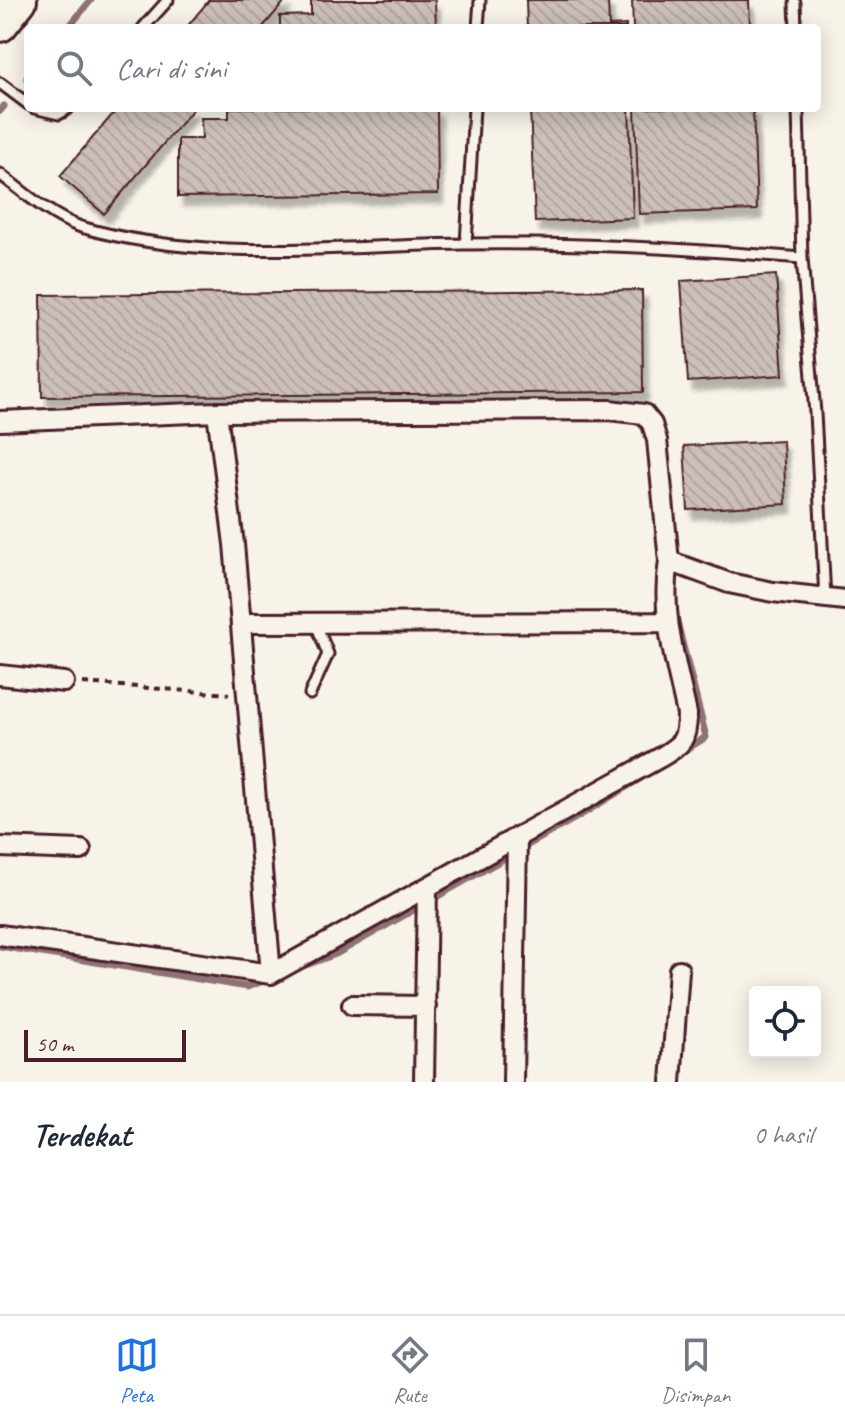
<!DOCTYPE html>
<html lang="id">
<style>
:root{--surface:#fff;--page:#f6f6f7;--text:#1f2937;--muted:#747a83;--line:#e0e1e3;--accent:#1a73e8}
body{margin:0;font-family:Caveat,sans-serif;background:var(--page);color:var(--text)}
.controls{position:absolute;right:24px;bottom:24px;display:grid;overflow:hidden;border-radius:8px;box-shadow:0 4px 20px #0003}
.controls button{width:72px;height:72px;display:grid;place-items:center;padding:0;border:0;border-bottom:2px solid var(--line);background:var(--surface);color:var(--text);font:40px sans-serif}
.scale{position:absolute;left:24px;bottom:20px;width:162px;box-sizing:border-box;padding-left:8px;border:4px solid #4a1f2b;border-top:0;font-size:22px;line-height:28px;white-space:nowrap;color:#4a1f2b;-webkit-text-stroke:6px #f7f3e8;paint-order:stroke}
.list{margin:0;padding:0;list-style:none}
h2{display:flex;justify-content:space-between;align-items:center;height:104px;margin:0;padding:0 32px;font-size:34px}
h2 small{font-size:26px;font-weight:400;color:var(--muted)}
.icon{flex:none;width:44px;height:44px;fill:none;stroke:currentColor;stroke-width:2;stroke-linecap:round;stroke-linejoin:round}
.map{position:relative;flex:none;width:845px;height:1082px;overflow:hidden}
.search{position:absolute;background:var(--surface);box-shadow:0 4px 20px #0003;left:24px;right:24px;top:24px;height:88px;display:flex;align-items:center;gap:20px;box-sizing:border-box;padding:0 28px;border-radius:8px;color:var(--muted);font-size:30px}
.sheet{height:232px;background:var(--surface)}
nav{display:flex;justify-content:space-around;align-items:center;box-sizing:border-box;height:112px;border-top:2px solid var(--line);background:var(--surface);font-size:22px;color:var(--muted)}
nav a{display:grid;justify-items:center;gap:4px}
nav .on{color:var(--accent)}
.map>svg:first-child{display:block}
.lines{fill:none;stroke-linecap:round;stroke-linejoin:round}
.stream{stroke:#8e7275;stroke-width:7}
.building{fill:url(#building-back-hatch);stroke:#4a1f2b;stroke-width:2;filter:url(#shadow)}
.lane-casing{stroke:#4a1f2b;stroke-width:15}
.street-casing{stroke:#4a1f2b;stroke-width:24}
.highway-casing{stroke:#4a1f2b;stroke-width:40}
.path{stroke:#4a1f2b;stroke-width:4;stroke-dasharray:6 6;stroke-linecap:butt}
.lane{stroke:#f7f3e8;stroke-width:9}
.street{stroke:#f7f3e8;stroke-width:18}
.highway{stroke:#f7f3e8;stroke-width:34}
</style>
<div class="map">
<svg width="845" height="1082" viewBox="0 0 845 1082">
<defs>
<pattern id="building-back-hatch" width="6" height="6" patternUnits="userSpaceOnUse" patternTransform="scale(2)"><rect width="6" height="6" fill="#ccbfb9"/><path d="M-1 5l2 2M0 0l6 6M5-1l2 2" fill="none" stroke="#b1a49f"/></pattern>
<filter id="shadow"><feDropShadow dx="5" dy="9" stdDeviation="2" flood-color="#0004"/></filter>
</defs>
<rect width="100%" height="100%" fill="#f7f3e8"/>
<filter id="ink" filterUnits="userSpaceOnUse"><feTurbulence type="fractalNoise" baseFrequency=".0125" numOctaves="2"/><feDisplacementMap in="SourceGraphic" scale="16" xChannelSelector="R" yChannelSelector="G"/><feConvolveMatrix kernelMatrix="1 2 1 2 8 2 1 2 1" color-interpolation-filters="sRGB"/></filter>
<g filter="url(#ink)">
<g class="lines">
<!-- stream -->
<path class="stream" d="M68 28 91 0
M27 78 28 77
M0 111 4 106
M676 618 706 737 679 754
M0 946 247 987 269 979
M295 969 336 954 579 816 641 778"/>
</g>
<!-- building -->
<path class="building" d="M209 0H286L262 28H186Z
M311 0H435L436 28H280V16L311 15Z
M526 0H608L609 26 626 25V28H527Z
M632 0H749L750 28H633Z
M118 108H194L104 214 60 176Z
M229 108H437L438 194 178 197V139H202L201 118H229Z
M530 108H629L633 218 535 222Z
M635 108H753L757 210 639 214Z
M776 275 783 375 688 382 681 281Z
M642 290 643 392 42 397 41 295Z
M783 441 786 504 688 510 684 446Z"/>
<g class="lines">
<defs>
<path id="lane" d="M795 3 796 28
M143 28 168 0
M478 28 480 0
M0 83 28 104
M34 108 59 114 69 108
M798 108 802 258
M0 174C22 191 53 218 81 227 203 263 336 246 462 244 575 242 688 249 802 258L815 413 825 598
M466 244 474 108
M310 694 328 654 316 624"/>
<path id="street" d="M217 412 234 544 271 974
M0 421 217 412 609 410 644 414 652 424 657 440 669 561 729 583 773 592 845 600
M242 623 667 622
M0 675 64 682
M0 847 81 850
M0 935 271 974 661 757C682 744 687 741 687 714 676 663 660 613 669 561
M352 1005 426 1006
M424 1082 427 887
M513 1082 517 837
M671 1082 679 970"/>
<path id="highway" d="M0 24 19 0"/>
</defs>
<!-- lane casing -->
<use href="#lane" class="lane-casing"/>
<!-- street casing -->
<use href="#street" class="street-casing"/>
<!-- highway casing -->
<use href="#highway" class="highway-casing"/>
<!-- path -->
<path class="path" d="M83 683 229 694"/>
<!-- lane -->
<use href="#lane" class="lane"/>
<!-- street -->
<use href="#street" class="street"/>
<!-- highway -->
<use href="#highway" class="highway"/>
</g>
</g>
</svg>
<div class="controls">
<button><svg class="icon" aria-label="locate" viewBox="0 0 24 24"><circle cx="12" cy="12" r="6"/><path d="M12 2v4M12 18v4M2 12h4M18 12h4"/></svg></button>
</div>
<div class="scale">50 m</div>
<div class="search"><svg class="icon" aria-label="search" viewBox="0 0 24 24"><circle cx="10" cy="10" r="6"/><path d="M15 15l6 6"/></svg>Cari di sini</div>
</div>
<section class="sheet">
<h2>Terdekat<small>0 hasil</small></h2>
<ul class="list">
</ul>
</section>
<nav>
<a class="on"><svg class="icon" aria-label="map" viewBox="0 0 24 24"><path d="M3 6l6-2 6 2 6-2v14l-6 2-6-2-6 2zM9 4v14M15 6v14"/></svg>Peta</a>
<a><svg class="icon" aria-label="directions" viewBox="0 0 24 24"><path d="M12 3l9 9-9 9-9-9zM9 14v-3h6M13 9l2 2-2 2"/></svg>Rute</a>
<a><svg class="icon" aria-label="saved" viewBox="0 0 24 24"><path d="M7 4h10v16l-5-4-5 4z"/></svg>Disimpan</a>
</nav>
